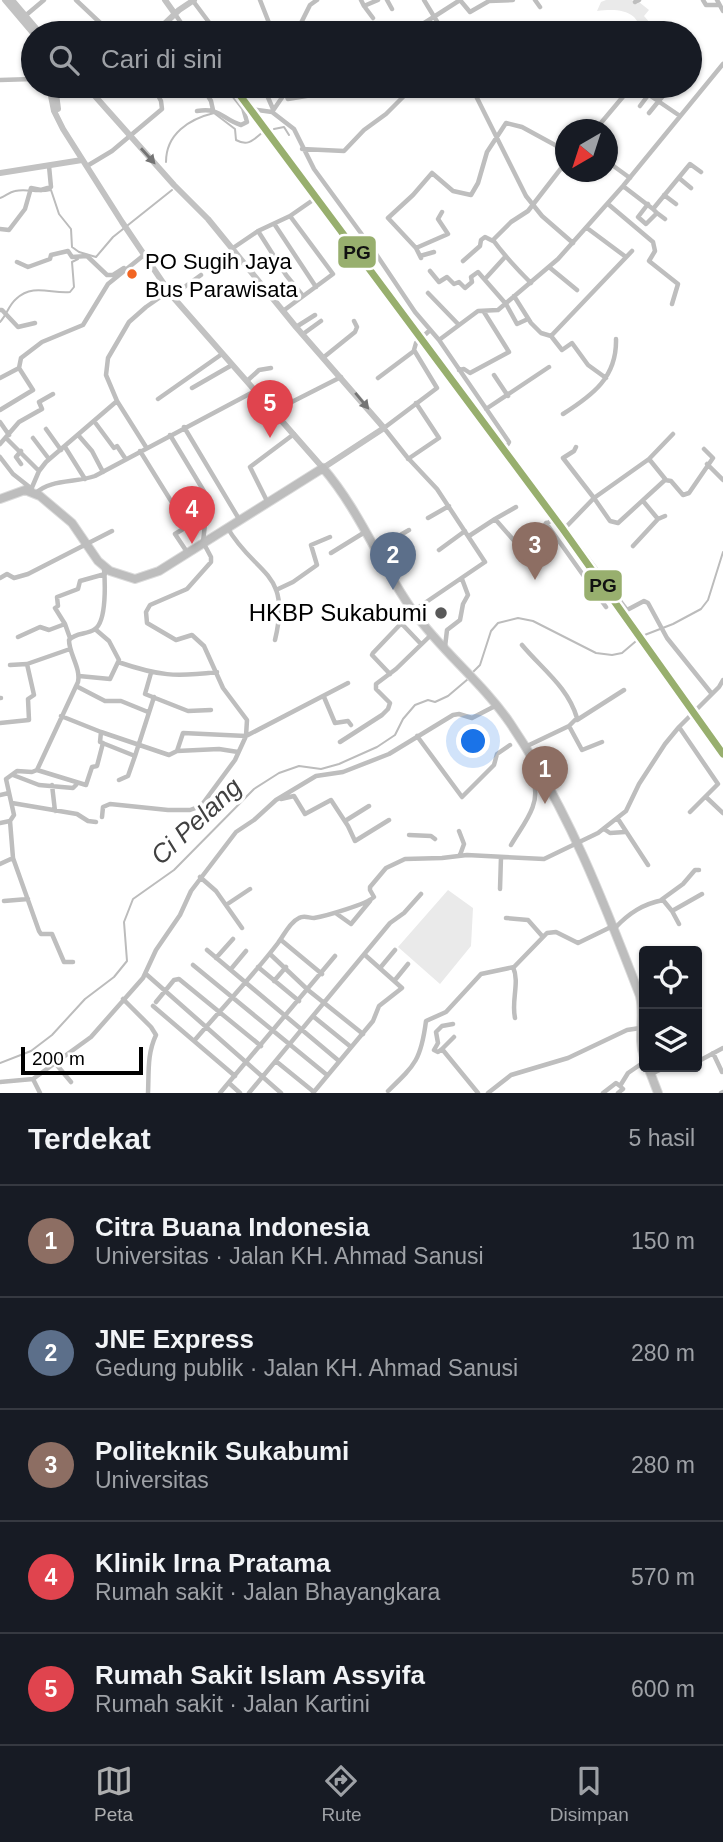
<!DOCTYPE html>
<html lang="id">
<meta charset="utf-8">
<style>
:root{--surface:#171b24;--page:#20242c;--text:#f1f3f6;--muted:#9ea1a6;--line:#363941;--accent:#adaeaf}
body{margin:0;font-family:Helvetica,sans-serif;background:var(--page);color:var(--text)}
.controls{position:absolute;right:21px;bottom:21px;display:grid;overflow:hidden;border-radius:7px;box-shadow:0 2px 5px #0004}
.controls button{width:63px;height:63px;display:grid;place-items:center;padding:0;border:0;border-bottom:2px solid var(--line);background:var(--surface);color:var(--text);font:35px sans-serif}
.compass{position:absolute;left:555px;top:119px;width:63px;height:63px;border-radius:50%;background:var(--surface);box-shadow:0 2px 5px #0004;rotate:219deg}
.scale{position:absolute;left:21px;bottom:18px;width:122px;box-sizing:border-box;padding-left:7px;border:4px solid #000;border-top:0;font-size:19px;line-height:24px;white-space:nowrap;color:#000;-webkit-text-stroke:5px #fff;paint-order:stroke}
.you{position:absolute;left:474px;top:742px;width:24px;height:24px;margin:-18px;border:5px solid #fff;border-radius:50%;background:#1a73e8;box-shadow:0 0 0 10px #1a73e833}
.badge{display:grid;place-items:center;width:46px;height:46px;border-radius:50%;background:var(--accent);color:#fff;font-size:23px;font-weight:700}
.pin{position:absolute;translate:-50% -58px;filter:drop-shadow(0 2px 4px #0008)}
.pin::after{content:'';position:absolute;top:37px;width:24px;height:21px;background:inherit;clip-path:polygon(0 0,100% 0,50% 100%)}
.list{margin:0;padding:0;list-style:none}
h2{display:flex;justify-content:space-between;align-items:center;height:91px;margin:0;padding:0 28px;font-size:30px}
h2 small{font-size:23px;font-weight:400;color:var(--muted)}
.list li{display:grid;grid-template-columns:46px 1fr auto;gap:21px;align-items:center;box-sizing:border-box;height:112px;padding:0 28px;border-top:2px solid var(--line)}
.list b{display:block;font-size:26px;white-space:nowrap}
.list p{margin:0;font-size:23px;white-space:nowrap;color:var(--muted)}
.list em{font-size:23px;font-style:normal;color:var(--muted)}
.icon{flex:none;width:38px;height:38px;fill:none;stroke:currentColor;stroke-width:2;stroke-linecap:round;stroke-linejoin:round}
.map{position:relative;flex:none;width:723px;height:1093px;overflow:hidden}
.search{position:absolute;background:var(--surface);box-shadow:0 2px 5px #0004;left:21px;right:21px;top:21px;height:77px;display:flex;align-items:center;gap:18px;box-sizing:border-box;padding:0 24px;border-radius:38px;color:var(--muted);font-size:26px}
.sheet{height:651px;background:var(--surface)}
nav{display:flex;justify-content:space-around;align-items:center;box-sizing:border-box;height:98px;border-top:2px solid var(--line);background:var(--surface);font-size:19px;color:var(--muted)}
nav a{display:grid;justify-items:center;gap:4px}
nav .on{color:var(--accent)}
.map>svg:first-child{display:block}
.green{fill:#eaeaea}
.lines{fill:none;stroke-linecap:round;stroke-linejoin:round}
.stream{stroke:#bcbcbc;stroke-width:2}
.highway-casing{stroke:#dbdbdb;stroke-width:10}
.street{stroke:#bebebe;stroke-width:4.5}
.secondary{stroke:#c2c2c2;stroke-width:6}
.highway{stroke:#bdbdbd;stroke-width:8}
.rail-1-casing{stroke:#fff;stroke-width:12}
.rail-1{stroke:#98af6e;stroke-width:7}
.oneway{fill:#747474}
.bus-dot{fill:#f26522;stroke:#fff;stroke-width:2.5}
.poi-dot{fill:#595959;stroke:#fff;stroke-width:2.5}
.labels{text-anchor:middle;stroke-width:7;stroke-linejoin:round;paint-order:stroke}
.bus-label{font-size:22px;fill:#000;stroke:#fff;text-anchor:start}
.poi-label{font-size:24px;fill:#000;stroke:#fff;text-anchor:end}
.water-label{font-size:26px;font-style:italic;fill:#414141;stroke:#fff}
.line-badge{stroke:#fff;stroke-width:2.5}
.pale-badge-label{font-size:19px;text-anchor:middle;font-weight:bold;fill:#111}
</style>
<div class="map">
<svg width="723" height="1093" viewBox="0 0 723 1093">
<rect width="100%" height="100%" fill="#fff"/>
<!-- green -->
<path class="green" d="M606 0H632L637 4 639 2 649 10 644 16 651 24 644 33C640 28 638 21 634 17 623 8 609 10 597 11L601 2Z
M448 890 473 908 471 946 440 984 398 947Z"/>
<g class="lines">
<!-- stream -->
<path class="stream" d="M274 129 284 127 289 135
M166 162C166 134 189 119 214 113L235 129 236 140C249 147 254 139 263 132
M0 198C6 196 9 192 15 191 29 188 35 194 51 190L59 214 71 229 72 247 79 252 96 257 113 237 172 190
M0 322C7 315 8 306 16 299 33 283 51 294 70 292L74 287 72 262 78 259
M471 674 480 665 491 631 498 623 518 618 533 621 596 653 612 655 622 653 642 636 673 624 701 609 708 600 723 552
M0 1063 31 1051 52 1035 85 999 114 977 127 961 124 922 133 899 174 870 254 789 279 773 299 766 321 769 339 764 377 747 395 735 403 719 415 705 428 700 435 702 448 696 468 679"/>
<defs>
<path id="highway" d="M0 499 25 490 40 496 72 523 98 561 110 571 135 579 159 571 323 468C360 511 380 565 413 611 442 652 482 682 510 723 567 807 604 902 640 996 645 1017 637 1037 644 1057
M648 1067 658 1093"/>
</defs>
<!-- highway casing -->
<use href="#highway" class="highway-casing"/>
<!-- street -->
<path class="street" d="M76 0 111 33
M260 0 273 33
M361 0 364 6 378 0
M387 0 392 9
M424 0 444 33
M535 0 540 7
M703 0 706 5H719
M717 0 723 11
M193 1 217 33
M635 2 639 0
M364 6 373 18
M175 14 188 33
M25 16 44 0
M334 27 340 33
M296 33 310 5 317 0
M393 33 418 27 460 0 470 12 489 1 513 0
M0 80 33 79
M202 86 211 101 213 110
M226 86 243 108 272 112 294 129 314 169 374 251 415 312 439 340 478 311 498 310 558 259 623 186 723 64
M263 86 273 109
M471 86 526 196 542 216 573 243
M636 86 680 116
M285 92 288 99 324 93
M640 106 649 94
M197 111C220 107 222 119 241 125L247 122 243 108
M272 112 290 86
M649 113 671 86
M595 130 632 86
M302 149 344 151 364 130 386 114 406 94 419 86
M608 162 630 178
M87 166 112 151 162 109 161 101 153 86
M679 178 691 188
M623 186 653 209 690 164 701 172
M664 195 676 204
M608 204 653 242 655 251 649 261 678 284 672 304
M648 204 638 217 646 224 657 213 653 209
M657 213 665 219
M275 225 316 287
M587 228 626 257
M0 229 9 230 25 209 31 188 41 190 51 187 49 166
M258 231 286 275 303 296
M233 248 258 231 290 216 313 200
M416 248 448 234 438 219 442 212
M420 256 434 252
M421 258 416 248 388 218 413 195 432 173 453 191 471 195 478 183 487 152 506 123 522 127 566 151
M463 261 480 246 481 240 485 237 493 241
M17 262 28 267 50 259 51 255 68 251 72 257 87 256 107 275H113L124 268
M549 267 577 290
M430 271 439 282 447 277 454 284 459 282 465 288 472 282 471 277 478 272 506 304 517 324 528 319
M485 279 505 257
M531 283C517 269 504 255 493 240L511 222 528 211 566 162
M428 293 459 325
M172 296 201 275
M514 296 531 323 541 333 551 336 562 350 572 343 588 365 606 378
M0 310H2L18 327 35 323
M283 311 333 274 290 216
M296 327 315 315
M303 334 321 321
M551 336 632 251
M439 340 509 442 506 447
M324 357 355 332 357 327 354 321
M459 370 464 369 470 373 509 352 484 312
M494 375 508 396
M0 378 19 368 21 358 42 342 83 325 108 284 144 255
M378 378 414 351
M247 381 259 370 271 368
M192 388 232 365
M158 399 222 354
M117 401 146 447
M486 409 549 367
M0 410 33 390 19 368
M274 411 341 377
M563 414C593 395 617 377 616 339
M94 421 114 448 117 446 125 458
M0 422 9 435
M184 427 239 519
M46 429 61 450
M79 436 92 451 103 472
M6 438 39 471
M33 438 49 459
M0 444 19 422 42 409 39 402 53 394
M65 447 85 479
M576 447 574 451 563 458 594 498 649 459 673 434
M140 451 176 509 172 512 183 529 175 534 187 552
M0 457 13 474 32 489
M408 459 439 438 416 403
M649 459 666 480
M21 464 16 457 21 451
M707 464 723 480
M30 492 39 471 46 462 117 401 106 375 108 358 129 322 146 307 169 291
M36 493C50 479 76 483 95 476L255 391
M267 501 250 467 294 434
M643 501 658 519
M428 518 449 506
M495 519 516 507
M546 523 606 607
M227 527C255 576 292 570 275 640
M565 528 627 610 644 601 648 603 667 638 712 694
M469 536 495 519 517 544 552 520 560 527 565 528 594 498 610 521 618 523 665 480 671 481 683 495 689 493 713 458 704 449
M633 546 658 519 665 516
M376 549 409 530
M439 550 465 531
M331 553 365 532
M0 578 7 574 14 578 28 574 112 531
M276 590 293 582 317 565 311 545 330 537
M401 623 421 644
M65 624 55 608 58 606 57 597 78 589 80 581 105 574
M18 637 40 627 49 630 65 624 70 638
M522 645C542 669 568 687 577 718L569 726 525 747
M445 647 447 630 460 620 463 604 468 595 462 579
M118 662C159 676 175 677 217 672
M10 665 27 664
M151 673 145 694 188 711 211 710
M390 674 372 655 373 653 413 611 485 562 437 489 407 457 384 428 437 388 414 350 416 343 429 331
M79 676 110 679 119 660 109 641 95 629
M76 686 105 701H121L148 712
M324 697 335 723 348 721 351 725
M0 698H1
M61 716 101 732 100 742 135 756 154 697
M577 720 624 690
M0 723 29 720 28 699 34 695 27 664 70 649
M569 726 582 750 602 742
M679 727 718 784 690 812
M101 732 169 755 177 751 219 749 238 752
M417 736 462 797 494 765 497 754 510 745
M340 742 382 715 388 709 390 703 376 689V684L396 669 432 634
M177 751 183 733 246 736 348 683
M37 770 86 785 92 767 97 766 103 743
M13 775 39 785 73 788 76 785
M119 780 128 776 135 756
M52 785 55 811
M0 795 9 793
M706 797 723 813
M281 799 294 796 305 814 331 800 348 826 355 841 389 820
M12 803 77 814 88 821 96 822
M102 817 103 807 110 804 168 810H190L201 806 235 760 246 736 247 720 223 688 204 646 192 635 176 640 147 623 146 612 150 605 187 589 211 562V557L203 542 208 498 170 435
M618 819 648 865
M10 821 13 858 39 931 41 934H52L64 962H73
M345 821 369 806
M0 823 10 821 14 815 6 779 17 771 32 772 37 770 78 682C81 668 69 654 69 640 76 632 87 635 95 629 107 621 105 581 104 568
M604 829 610 833 625 832
M459 831 464 844 460 855
M409 835 431 836 435 839
M511 845C523 824 542 804 533 780L540 774
M0 864 13 858
M200 877 216 891 242 928
M500 889 501 857
M661 900 683 884 695 870H699
M4 901 28 899
M226 905 250 889
M672 911 679 924
M337 914 351 924 370 901
M506 918 528 920 543 937
M615 928C629 913 643 904 663 900L672 911 702 894
M281 940 322 974
M207 950 339 1061
M270 954 308 990 363 1034
M216 958 233 939
M193 965 327 1075
M258 967 299 1001
M513 967C520 982 511 1001 515 1018
M380 968 395 950
M231 969 246 951
M146 974 281 1093
M395 980 408 964
M274 981 286 967
M123 999 151 1027 156 1035C147 1054 149 1072 148 1093
M156 1002 174 980 179 979 261 1046
M153 1006 235 1076
M314 1017 351 1047
M454 1037 442 1049 478 1093
M194 1041C222 1008 252 977 278 943 284 935 290 922 299 918 304 915 309 918 314 918 326 916 367 904 374 897L370 890V887L386 868 405 859 442 858 467 855 544 859 598 833 626 811 639 784 665 744 679 727 719 687 723 680
M442 1049 438 1052 434 1050 438 1043 436 1032 442 1026 453 1024
M713 1053 722 1072
M277 1062 314 1092
M697 1062 723 1048
M56 1064 71 1082
M651 1074 664 1068 678 1067
M33 1079 40 1093
M0 1082 33 1079 91 1037 143 978 156 950 180 915 191 891 236 832 254 820 276 800 316 776 343 772 389 754 453 715 459 714 472 718 497 705
M229 1083 240 1093
M388 1091C415 1065 421 1060 426 1021L446 1012 481 974 514 967 547 933 556 932 578 943 613 926
M220 1093 335 956
M249 1093 390 923 404 913 421 894
M313 1093 373 1021 379 1006 402 988 365 955
M488 1093 511 1075 568 1058 627 1030 640 1028
M603 1093 616 1083 620 1086
M618 1093 623 1089 620 1086 628 1073 644 1062
M721 1093 723 1092"/>
<!-- secondary -->
<path class="secondary" d="M5 0 33 33
M12 0 40 33
M165 0 175 14
M155 33 179 10 194 0
M49 86 54 111 63 129 122 222 172 296 323 468 384 428 296 327 208 219 174 185 86 86
M55 86 58 109
M0 173 82 160"/>
<!-- highway -->
<use href="#highway" class="highway"/>
<defs>
<path id="rail-1" d="M233 86 562 528 723 754"/>
</defs>
<!-- rail-1 casing -->
<use href="#rail-1" class="rail-1-casing"/>
<!-- rail-1 -->
<use href="#rail-1" class="rail-1"/>
</g>
<!-- one-way arrows -->
<defs><path id="oneway-solid" d="M-6-.8H1V-3.2L6.5 0L1 3.2V.8H-6Z" transform="scale(1.75)"/></defs>
<g class="oneway">
<use href="#oneway-solid" transform="translate(148 156) rotate(48)"/>
<use href="#oneway-solid" transform="translate(362 401) rotate(50)"/>
</g>
<!-- markers -->
<circle class="bus-dot" cx="132" cy="274" r="6"/>
<circle class="poi-dot" cx="441" cy="613" r="7"/>
<g class="labels">
<!-- bus labels -->
<g class="bus-label">
<text x="145" y="269">PO Sugih Jaya<tspan x="145" dy="28">Bus Parawisata</tspan></text>
</g>
<!-- poi labels -->
<g class="poi-label">
<text x="427" y="621">HKBP Sukabumi</text>
</g>
<!-- water labels -->
<g class="water-label">
<text transform="translate(196 821) rotate(-43)" y="9">Ci Pelang</text>
</g>
</g>
<g class="line-badge">
<rect x="337" y="235" width="40" height="34" rx="7" fill="#98af6e"/>
<rect x="583" y="569" width="40" height="33" rx="7" fill="#98af6e"/>
</g>
<g class="pale-badge-label">
<text x="357" y="259">PG</text>
<text x="603" y="592">PG</text>
</g>
</svg>
<div class="controls">
<button><svg class="icon" aria-label="locate" viewBox="0 0 24 24"><circle cx="12" cy="12" r="6"/><path d="M12 2v4M12 18v4M2 12h4M18 12h4"/></svg></button>
<button><svg class="icon" aria-label="layers" viewBox="0 0 24 24"><path d="M12 4l9 5-9 5-9-5zM3 14l9 5 9-5"/></svg></button>
</div>
<svg class="compass" viewBox="-18 -18 36 36"><path d="M0-13l5 13h-10z" fill="#e53935"/><path d="M0 13l5-13h-10z" fill="#9ea1a6"/></svg>
<div class="scale">200 m</div>
<div class="you"></div>
<div class="pin badge" style="left:545px;top:804px;background:#8d6e63">1</div>
<div class="pin badge" style="left:393px;top:590px;background:#5c6f8a">2</div>
<div class="pin badge" style="left:535px;top:580px;background:#8d6e63">3</div>
<div class="pin badge" style="left:192px;top:544px;background:#e0444e">4</div>
<div class="pin badge" style="left:270px;top:438px;background:#e0444e">5</div>
<div class="search"><svg class="icon" aria-label="search" viewBox="0 0 24 24"><circle cx="10" cy="10" r="6"/><path d="M15 15l6 6"/></svg>Cari di sini</div>
</div>
<section class="sheet">
<h2>Terdekat<small>5 hasil</small></h2>
<ul class="list">
<li><span class="badge" style="background:#8d6e63">1</span><div><b>Citra Buana Indonesia</b><p>Universitas · Jalan KH. Ahmad Sanusi</p></div><em>150 m</em></li>
<li><span class="badge" style="background:#5c6f8a">2</span><div><b>JNE Express</b><p>Gedung publik · Jalan KH. Ahmad Sanusi</p></div><em>280 m</em></li>
<li><span class="badge" style="background:#8d6e63">3</span><div><b>Politeknik Sukabumi</b><p>Universitas</p></div><em>280 m</em></li>
<li><span class="badge" style="background:#e0444e">4</span><div><b>Klinik Irna Pratama</b><p>Rumah sakit · Jalan Bhayangkara</p></div><em>570 m</em></li>
<li><span class="badge" style="background:#e0444e">5</span><div><b>Rumah Sakit Islam Assyifa</b><p>Rumah sakit · Jalan Kartini</p></div><em>600 m</em></li>
</ul>
</section>
<nav>
<a class="on"><svg class="icon" aria-label="map" viewBox="0 0 24 24"><path d="M3 6l6-2 6 2 6-2v14l-6 2-6-2-6 2zM9 4v14M15 6v14"/></svg>Peta</a>
<a><svg class="icon" aria-label="directions" viewBox="0 0 24 24"><path d="M12 3l9 9-9 9-9-9zM9 14v-3h6M13 9l2 2-2 2"/></svg>Rute</a>
<a><svg class="icon" aria-label="saved" viewBox="0 0 24 24"><path d="M7 4h10v16l-5-4-5 4z"/></svg>Disimpan</a>
</nav>
